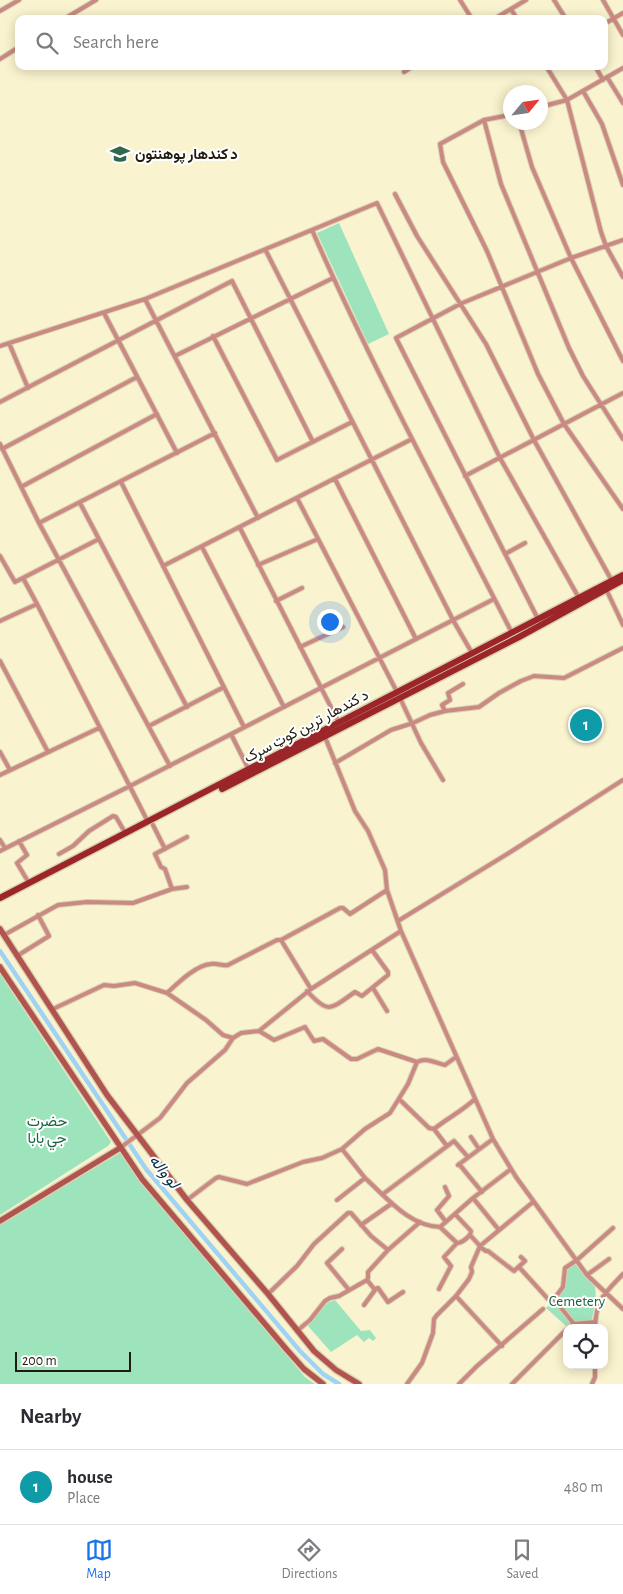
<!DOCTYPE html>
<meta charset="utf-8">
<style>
:root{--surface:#fff;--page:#f7f7f7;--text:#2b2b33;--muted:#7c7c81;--line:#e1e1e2;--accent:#1a73e8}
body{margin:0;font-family:"Alegreya Sans",Vazirmatn,sans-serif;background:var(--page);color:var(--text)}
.controls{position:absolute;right:15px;bottom:15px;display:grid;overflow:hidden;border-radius:10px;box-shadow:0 2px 12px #0003}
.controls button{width:45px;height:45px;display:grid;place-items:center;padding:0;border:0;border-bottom:1px solid var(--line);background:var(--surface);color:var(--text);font:25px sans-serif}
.compass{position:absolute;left:503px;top:85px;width:45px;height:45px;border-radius:50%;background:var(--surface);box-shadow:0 2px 12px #0003;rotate:61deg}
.scale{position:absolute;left:15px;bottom:12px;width:116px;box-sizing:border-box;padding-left:5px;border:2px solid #1f1c0f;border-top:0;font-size:14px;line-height:18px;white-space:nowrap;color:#1f1c0f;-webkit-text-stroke:4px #fff;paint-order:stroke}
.you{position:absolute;left:329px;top:621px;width:18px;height:18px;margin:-12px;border:4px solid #fff;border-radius:50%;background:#1a73e8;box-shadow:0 0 0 8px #1a73e833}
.badge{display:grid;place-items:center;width:32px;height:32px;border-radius:50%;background:var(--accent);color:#fff;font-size:16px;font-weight:700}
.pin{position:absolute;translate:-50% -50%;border:2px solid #fff;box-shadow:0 1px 5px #0006}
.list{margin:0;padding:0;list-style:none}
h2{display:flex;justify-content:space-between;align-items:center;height:65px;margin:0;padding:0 20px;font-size:21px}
h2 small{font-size:16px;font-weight:400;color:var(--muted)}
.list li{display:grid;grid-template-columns:32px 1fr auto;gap:15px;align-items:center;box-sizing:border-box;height:75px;padding:0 20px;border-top:1px solid var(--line)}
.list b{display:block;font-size:19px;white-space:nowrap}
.list p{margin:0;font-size:16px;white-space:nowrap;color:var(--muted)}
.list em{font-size:16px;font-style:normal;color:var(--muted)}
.icon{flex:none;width:28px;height:28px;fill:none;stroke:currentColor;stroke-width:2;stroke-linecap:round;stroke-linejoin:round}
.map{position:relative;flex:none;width:623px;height:1384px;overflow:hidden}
.search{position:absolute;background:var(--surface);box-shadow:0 2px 12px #0003;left:15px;right:15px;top:15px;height:55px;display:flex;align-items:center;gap:12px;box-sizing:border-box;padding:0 18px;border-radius:10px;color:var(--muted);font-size:19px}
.sheet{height:140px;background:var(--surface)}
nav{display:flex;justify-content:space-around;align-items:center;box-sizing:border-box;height:70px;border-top:1px solid var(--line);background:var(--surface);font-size:14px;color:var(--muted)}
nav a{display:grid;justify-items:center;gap:2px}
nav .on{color:var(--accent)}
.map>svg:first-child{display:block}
.green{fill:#9de4bc}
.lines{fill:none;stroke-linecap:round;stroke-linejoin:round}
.canal{stroke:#9ed3f5;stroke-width:4.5}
.street-casing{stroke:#d7d1b0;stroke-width:6}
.secondary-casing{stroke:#d7d1b0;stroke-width:8}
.primary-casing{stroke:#d7d1b0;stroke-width:9}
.street{stroke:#cb8984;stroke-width:4}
.secondary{stroke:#b1534f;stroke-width:5.5}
.primary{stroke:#9b2528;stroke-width:6}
.labels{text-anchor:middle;stroke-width:4;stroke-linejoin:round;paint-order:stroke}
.poi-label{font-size:15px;font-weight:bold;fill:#1f1c0f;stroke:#fff;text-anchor:start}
.street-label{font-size:15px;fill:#1f1c0f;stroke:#fff}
.park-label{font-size:15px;fill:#186342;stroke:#fff}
.water-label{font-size:16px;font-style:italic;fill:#022e44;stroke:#fff}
</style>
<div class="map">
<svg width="623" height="1384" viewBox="0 0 623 1384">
<rect width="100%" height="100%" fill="#faf3cf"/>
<!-- green -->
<path class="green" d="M339 223 389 334 368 344 317 233Z
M0 974 111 1142 108 1146 0 1215Z
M120 1153 140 1182 305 1377 315 1384H0V1224Z
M574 1263 595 1287C597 1297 594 1309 592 1319L583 1325 575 1321 566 1326 546 1308C563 1294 565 1290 566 1268Z
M335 1300 361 1331 370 1330 376 1338 373 1341 369 1338 364 1342 357 1335 331 1352 308 1326 327 1303Z"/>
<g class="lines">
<!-- canal -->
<path class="canal" d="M0 951 146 1169 300 1351 323 1374 339 1384"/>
<defs>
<path id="street" d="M460 0 472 19
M554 0 566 19
M603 0 623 35
M511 9 517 19
M0 11 19 0
M64 19 96 0
M494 19 526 0
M604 24 623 13
M0 59 19 47
M546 66 567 100 601 232 606 246 623 277
M595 66 603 80
M404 72 413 66
M607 77 623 103
M583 91 602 124 623 185
M540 107 567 100 623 68
M510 115 484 120 440 144 443 162 487 251 538 374 564 424 623 509
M484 120 501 184 569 348 583 376 623 439
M519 122 532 167 571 258 623 361
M395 194 417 236 486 344 534 440 612 581
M312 230C372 367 444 500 512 633
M266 251 453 620 472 653
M145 299 258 518
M104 313 177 453
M213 336 277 460 352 422
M9 343 28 388
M0 346 145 299 377 203 500 458 579 598
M175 356 333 278
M0 402 232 281 313 442
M0 444 39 523 170 766
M2 449 137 377
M465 476 623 393
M335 479 416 639
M121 482 244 727
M21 487 157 414
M297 498 397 692
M80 503 187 707
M39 523 215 433
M240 528 339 723
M202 547 284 707
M505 554 525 543
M0 556 15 582 99 539
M258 565 318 539
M163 566 412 439
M23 578 37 604
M606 589 623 625
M276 601 302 588
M538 619 396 338 460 304 571 258 623 240
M0 621 37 604 148 822
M300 647 343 627
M0 661 48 752
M400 698 421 743 443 780
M445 711 442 705 450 700 448 693 463 684
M149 726 224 687
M231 734 249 770
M325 737 355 811 368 831 385 870 387 890 401 931 493 1139 516 1177 587 1275 623 1309
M0 752 10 770
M335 763 391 730 413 723 430 715 445 711 479 707 499 693 521 681 534 676 564 678 623 648
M0 775 99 728
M153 825 165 849
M0 840 5 848
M19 841 27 855 17 863 29 883
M0 851 130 786 494 599
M59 854 73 846 89 831 113 816 116 817 126 834
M172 889 165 869 161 867 155 854 187 837
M398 921 512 851 623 780
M4 935 58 905 87 902 133 903 172 889 187 887
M281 940 311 989
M17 956 49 936 38 915
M373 988 387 1011
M307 991C329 1015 330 1009 355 992L362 996 388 975V972L372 950
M167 993C178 983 196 965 211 964 217 963 222 966 228 965L277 940H281L340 908H343L350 914 387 890
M53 1009 104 985 114 986 135 983 167 993 206 1020 223 1035 233 1038
M259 1031 274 1040 305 1027 314 1041 323 1039 351 1059H357L378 1049 417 1062
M399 1099 429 1128 434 1129 447 1146
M434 1129C448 1118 462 1111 475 1099
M471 1137 479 1149
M120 1148 160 1118 187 1083 225 1050 233 1038 241 1033 259 1031 311 989 401 931
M342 1149 365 1178
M459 1164 482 1192
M458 1165 493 1139
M445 1187 449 1196 437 1210 446 1222
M383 1194 454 1141 468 1157
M473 1198 499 1230
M187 1200 216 1178 219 1177 247 1184 303 1162 322 1158 342 1149 365 1129 390 1113 408 1084 417 1062C427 1057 435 1063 445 1065L456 1057
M337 1200 365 1178C387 1198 409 1226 440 1227L473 1198 511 1169
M361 1225 391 1204
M440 1227 457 1243C462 1243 471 1236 471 1231L455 1214
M470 1235 480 1246
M480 1247 486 1251H488L514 1271 525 1261 521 1257
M342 1249 327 1263 349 1290
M519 1267 548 1299H554L574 1324
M587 1275 609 1259
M375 1289 378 1288 388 1302 403 1292
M439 1289 451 1266 444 1257 457 1243
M268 1294 297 1266 314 1244 348 1213H351L371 1236 388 1250
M456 1296 502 1346
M554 1299 563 1287 565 1268 577 1260 613 1228
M364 1305 375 1290 367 1280
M568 1328 574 1324 595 1322
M595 1328C596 1299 604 1294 623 1274
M297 1331 310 1320 325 1301 330 1298 339 1296 367 1280 368 1278V1272L388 1250 420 1222
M407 1384 422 1363 433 1333 434 1319 437 1315 456 1296 469 1279 472 1272 471 1267 480 1246 533 1202
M459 1384 477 1366 543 1309
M512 1384 567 1329
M592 1384 595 1377V1365"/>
<path id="secondary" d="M0 929 107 1095 187 1200 268 1294 314 1351 336 1370 359 1384
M0 967 142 1179 287 1350 304 1369 323 1384
M0 1221 120 1148"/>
<path id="primary" d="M222 789 519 637 623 580
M0 898 623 575"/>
</defs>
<!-- street casing -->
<use href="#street" class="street-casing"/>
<!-- secondary casing -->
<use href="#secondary" class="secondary-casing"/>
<!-- primary casing -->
<use href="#primary" class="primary-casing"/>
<!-- street -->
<use href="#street" class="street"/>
<!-- secondary -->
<use href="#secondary" class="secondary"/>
<!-- primary -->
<use href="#primary" class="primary"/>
</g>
<!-- icons -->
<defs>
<symbol id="university-bare" viewBox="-9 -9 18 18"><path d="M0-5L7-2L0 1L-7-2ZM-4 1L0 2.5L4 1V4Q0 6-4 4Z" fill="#31674d" stroke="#fff" stroke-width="2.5" paint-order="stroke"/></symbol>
</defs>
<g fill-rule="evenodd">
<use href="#university-bare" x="106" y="140" width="28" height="28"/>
</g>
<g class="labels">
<!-- poi labels -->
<g class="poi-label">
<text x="135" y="159">د کندهار پوهنتون</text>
</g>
<!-- street labels -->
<g class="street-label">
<text transform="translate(306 726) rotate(-28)" y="5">د کندهار ترين کوټ سړک</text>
</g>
<!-- park labels -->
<g class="park-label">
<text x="47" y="1126">حضرت<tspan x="47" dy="17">جي بابا</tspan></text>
<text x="577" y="1306">Cemetery</text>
</g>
<!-- water labels -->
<g class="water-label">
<text transform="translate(165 1171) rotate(51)" y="6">لو واله</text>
</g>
</g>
</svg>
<div class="controls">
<button><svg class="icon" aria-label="locate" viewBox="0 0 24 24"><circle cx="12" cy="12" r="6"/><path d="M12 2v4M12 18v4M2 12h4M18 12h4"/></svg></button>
</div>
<svg class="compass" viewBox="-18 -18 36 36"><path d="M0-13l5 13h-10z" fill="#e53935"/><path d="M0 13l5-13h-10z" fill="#7c7c81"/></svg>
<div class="scale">200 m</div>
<div class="you"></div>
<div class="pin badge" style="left:586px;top:725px;background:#0f9aa8">1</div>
<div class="search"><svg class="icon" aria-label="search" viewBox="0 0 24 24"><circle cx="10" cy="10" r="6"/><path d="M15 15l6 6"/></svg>Search here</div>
</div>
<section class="sheet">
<h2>Nearby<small></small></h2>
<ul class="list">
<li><span class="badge" style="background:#0f9aa8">1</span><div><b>house</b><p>Place</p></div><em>480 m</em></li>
</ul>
</section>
<nav>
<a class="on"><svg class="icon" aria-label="map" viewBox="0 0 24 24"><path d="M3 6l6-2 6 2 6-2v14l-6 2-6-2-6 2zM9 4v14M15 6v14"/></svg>Map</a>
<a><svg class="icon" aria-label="directions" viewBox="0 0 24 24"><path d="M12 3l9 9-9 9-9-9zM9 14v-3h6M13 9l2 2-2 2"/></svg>Directions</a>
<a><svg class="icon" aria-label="saved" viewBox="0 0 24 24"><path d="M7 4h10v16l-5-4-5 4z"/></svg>Saved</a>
</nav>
